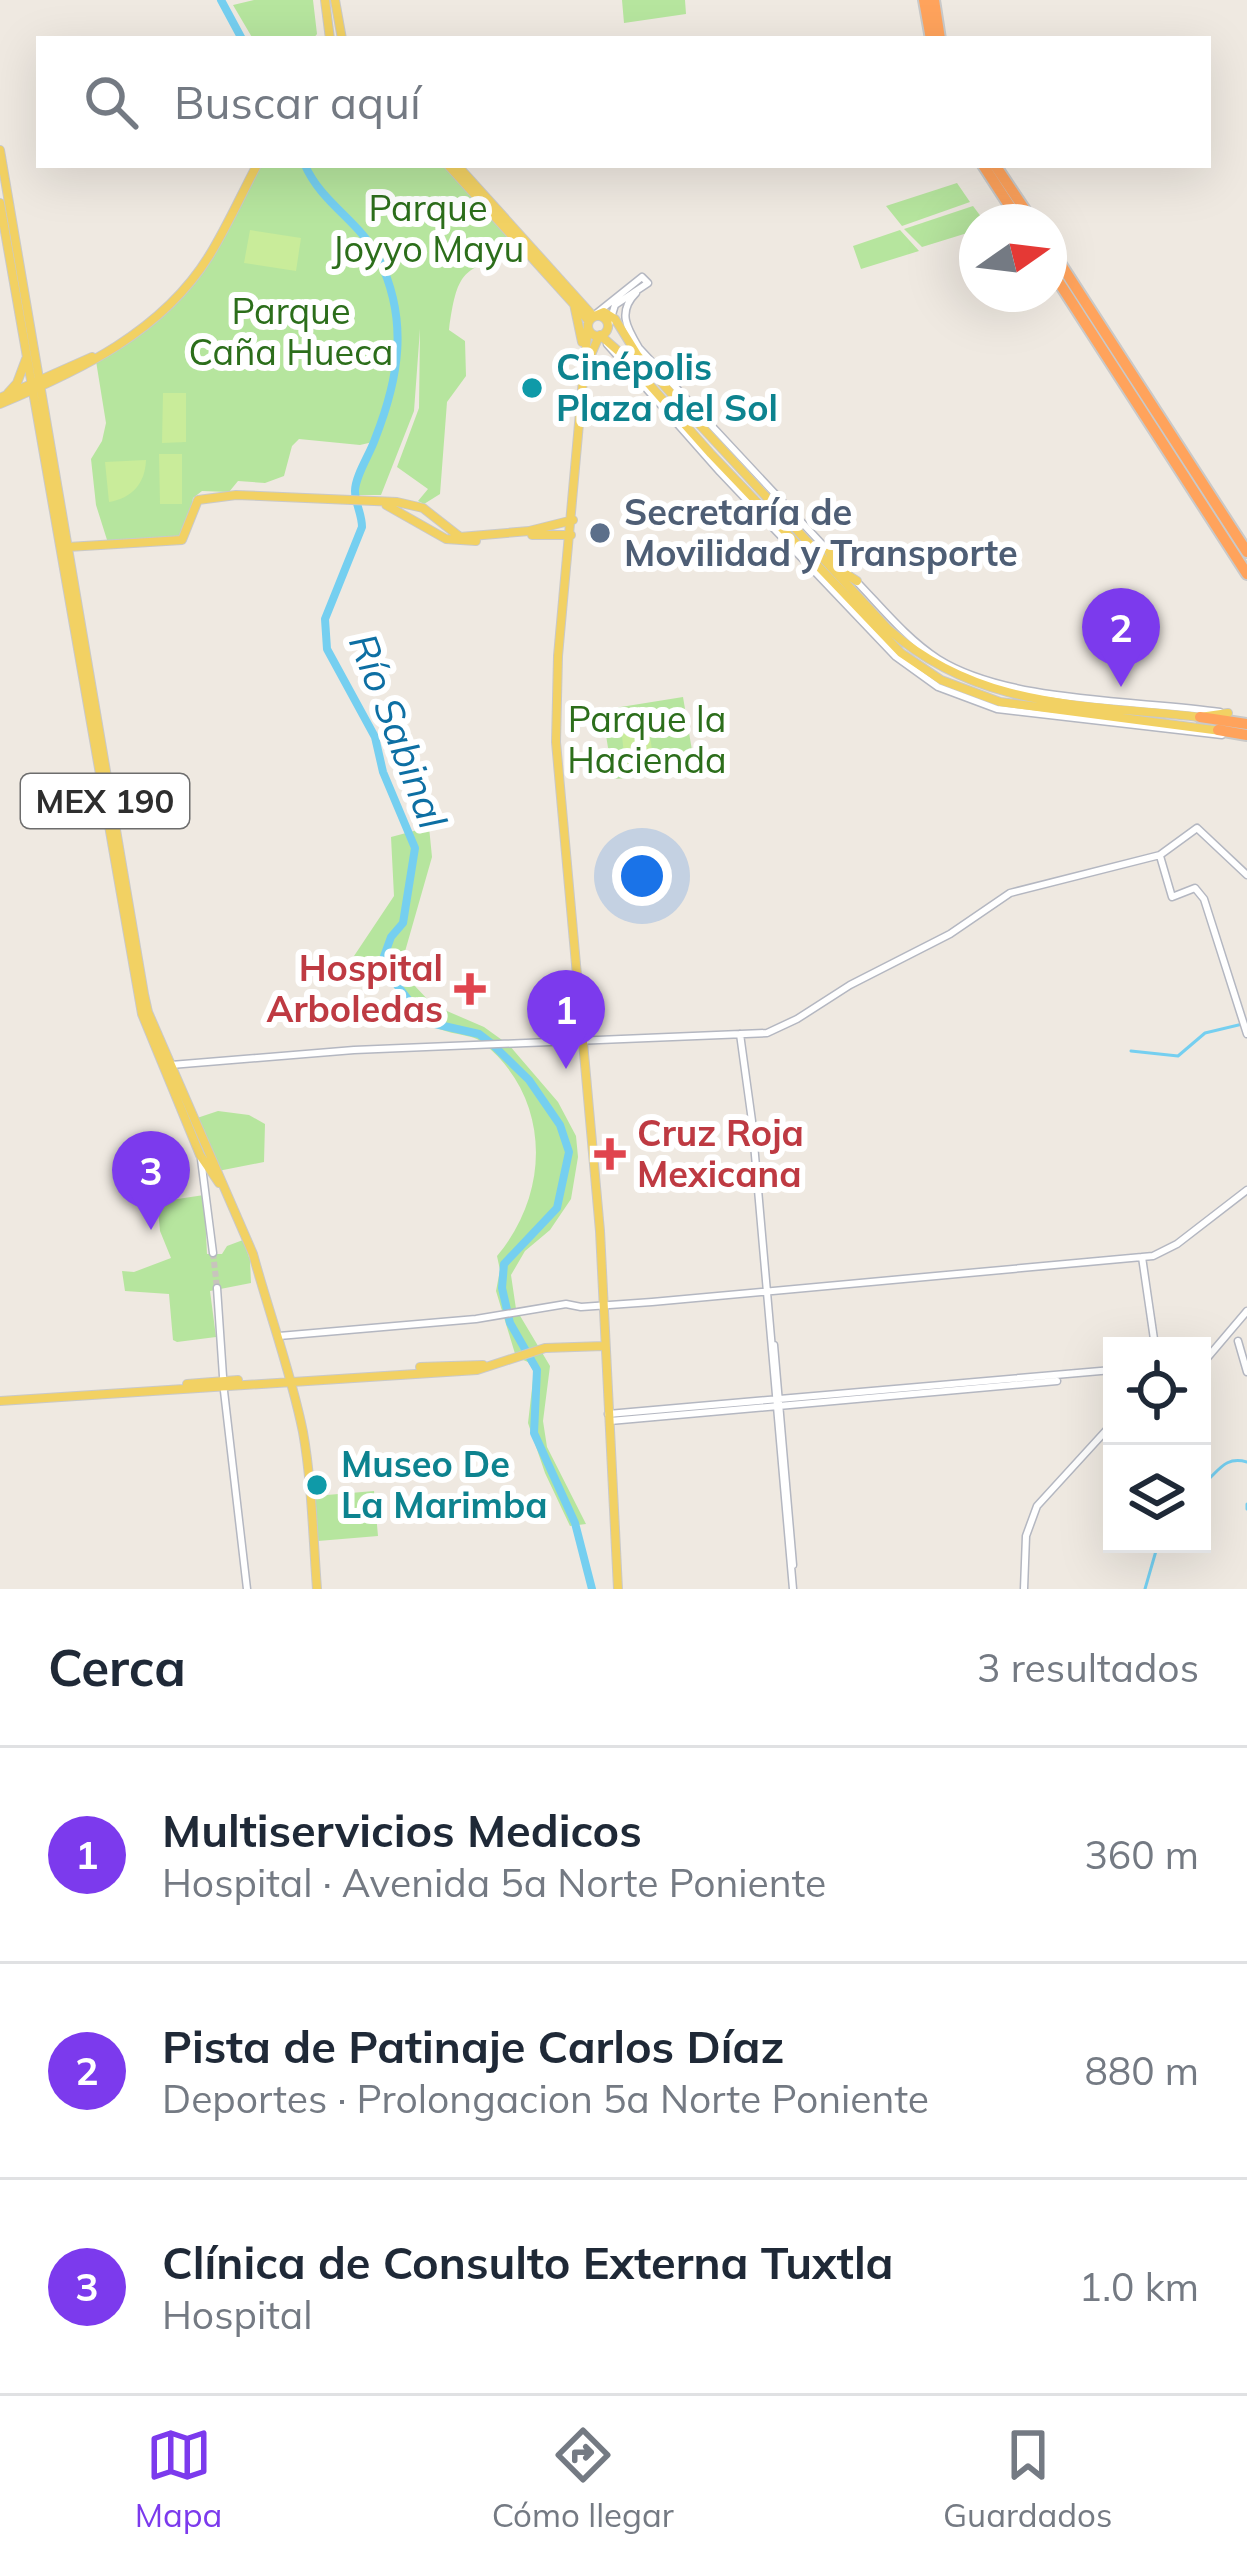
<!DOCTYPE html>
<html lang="es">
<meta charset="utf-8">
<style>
:root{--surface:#fff;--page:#f2f2f3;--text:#1f2937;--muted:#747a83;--line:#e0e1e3;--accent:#7c3aed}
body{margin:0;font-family:Mulish,sans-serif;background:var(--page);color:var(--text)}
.controls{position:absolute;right:36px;bottom:36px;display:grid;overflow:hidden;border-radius:0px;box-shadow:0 12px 48px #0002}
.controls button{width:108px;height:108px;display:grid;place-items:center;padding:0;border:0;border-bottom:3px solid var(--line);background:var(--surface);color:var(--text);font:60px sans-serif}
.compass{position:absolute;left:959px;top:204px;width:108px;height:108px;border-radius:50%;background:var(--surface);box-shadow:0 12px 48px #0002;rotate:76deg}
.you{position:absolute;left:642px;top:876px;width:42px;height:42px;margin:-30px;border:9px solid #fff;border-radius:50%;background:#1a73e8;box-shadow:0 0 0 18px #1a73e833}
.badge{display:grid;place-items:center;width:78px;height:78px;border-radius:50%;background:var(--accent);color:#fff;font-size:39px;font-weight:700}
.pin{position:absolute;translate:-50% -99px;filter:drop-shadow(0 3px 6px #0008)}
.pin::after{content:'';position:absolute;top:63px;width:42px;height:36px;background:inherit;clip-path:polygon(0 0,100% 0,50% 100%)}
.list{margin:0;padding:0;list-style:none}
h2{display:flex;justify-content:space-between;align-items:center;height:156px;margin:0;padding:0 48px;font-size:51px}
h2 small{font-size:39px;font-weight:400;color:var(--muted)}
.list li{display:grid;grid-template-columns:78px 1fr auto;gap:36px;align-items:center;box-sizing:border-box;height:216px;padding:0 48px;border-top:3px solid var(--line)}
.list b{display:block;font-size:45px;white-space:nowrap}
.list p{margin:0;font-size:39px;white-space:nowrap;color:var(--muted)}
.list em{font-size:39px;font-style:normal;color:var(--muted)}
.icon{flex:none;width:66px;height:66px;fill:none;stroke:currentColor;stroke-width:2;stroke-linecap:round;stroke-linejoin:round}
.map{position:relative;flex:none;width:1247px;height:1589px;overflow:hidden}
.search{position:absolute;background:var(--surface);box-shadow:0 12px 48px #0002;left:36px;right:36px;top:36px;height:132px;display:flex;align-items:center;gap:30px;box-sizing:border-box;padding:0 42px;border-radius:0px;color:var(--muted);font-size:45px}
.sheet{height:804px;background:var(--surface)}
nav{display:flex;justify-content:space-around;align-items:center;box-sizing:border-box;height:168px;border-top:3px solid var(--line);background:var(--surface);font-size:33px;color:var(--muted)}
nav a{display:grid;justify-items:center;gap:6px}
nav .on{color:var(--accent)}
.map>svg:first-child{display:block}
.green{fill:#b6e59e}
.pitch{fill:#c9ec9a}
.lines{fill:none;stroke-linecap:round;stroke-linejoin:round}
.stream{stroke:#75cff0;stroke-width:3}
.river{stroke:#75cff0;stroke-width:8}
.minor-tunnel{stroke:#c8c4bd;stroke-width:6;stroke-dasharray:6 3;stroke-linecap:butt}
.minor-casing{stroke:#b4b7c1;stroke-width:9}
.major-casing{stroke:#c9c9c9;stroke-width:10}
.highway-casing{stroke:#c9c9c9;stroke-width:14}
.minor{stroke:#fff;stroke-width:6}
.major{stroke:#f2d163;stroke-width:8}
.highway{stroke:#ffa35c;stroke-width:10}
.culture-dot{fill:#0f9aa8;stroke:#fff;stroke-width:4.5}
.service-dot{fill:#5c6f8a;stroke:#fff;stroke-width:4.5}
.health-dot{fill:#e0444e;stroke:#fff;stroke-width:4.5}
.labels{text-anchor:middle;stroke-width:12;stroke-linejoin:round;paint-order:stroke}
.shield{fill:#fff;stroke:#6d6d6d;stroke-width:3}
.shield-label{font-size:33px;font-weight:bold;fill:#2e2e2e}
.park-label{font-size:36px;fill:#2c6e1b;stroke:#fff}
.culture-label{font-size:36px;font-weight:bold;fill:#0d838f;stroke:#fff;text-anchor:start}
.service-label{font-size:36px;font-weight:bold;fill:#4e5e75;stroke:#fff;text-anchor:start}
.health-label{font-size:36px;font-weight:bold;fill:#be3a42;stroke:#fff;text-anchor:end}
.water-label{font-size:39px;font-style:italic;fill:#0d6fa3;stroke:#fff}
</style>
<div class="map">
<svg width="1247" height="1589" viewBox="0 0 1247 1589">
<rect width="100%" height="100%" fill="#efe9e1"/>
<!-- green -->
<path class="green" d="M254 0H313L317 34 313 39H253L233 5Z
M622 0H685L686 14 624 23Z
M260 165H446L521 247C464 273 458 264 449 330L465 341 466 376 447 402 440 494 424 504 418 501 428 489 397 467 419 408 420 329 414 411 381 495H356L355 490 373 442 360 445 299 439 292 446 284 476 265 483 238 481 229 492 202 491 193 498 186 535 178 540 108 543 96 505 91 459 102 441 106 423 96 361 135 338 204 268Z
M957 183 970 202 902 226 886 206Z
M973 206 985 222H977V230L922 247 904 229Z
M900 230 919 251 861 269 853 246Z
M683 697 696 774 613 779 602 710Z
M429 827 432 857 398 976 354 984 352 959 394 896 391 837Z
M412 983 433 1005 484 1027 509 1045 558 1102 576 1136 578 1157 571 1199 550 1230 525 1251 511 1275 516 1309 550 1366 543 1421 547 1447 586 1524 570 1526 545 1473 528 1423 534 1371 528 1362 516 1357 496 1291 500 1270 497 1256C552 1191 550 1096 483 1043 476 1037 467 1036 458 1034 426 1028 410 1015 394 987Z
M218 1111 249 1115 265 1124 264 1162 218 1171 194 1119Z
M204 1195 207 1254H222L227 1246 243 1240 250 1260 251 1283 210 1291 216 1337 177 1342 173 1340 169 1294 125 1291 122 1271 134 1272 171 1258 160 1231 158 1210 171 1200Z
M374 1491 378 1536 318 1541 315 1496Z"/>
<!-- pitch -->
<path class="pitch" d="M250 230 301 238 296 271 244 263Z
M163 393H186V442L162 443Z
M159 454H182V504H160Z
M146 460C145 484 132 498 109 502L105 462Z
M648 723 655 770 626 774 621 726Z"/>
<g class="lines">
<!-- stream -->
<path class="stream" d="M1131 1051 1178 1056 1205 1033 1247 1023
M1202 1485C1218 1473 1224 1455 1247 1462
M1247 1504V1509
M1145 1589 1158 1544"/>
<!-- river -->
<path class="river" d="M221 0 242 39
M305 165C321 203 361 222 379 259 409 321 399 378 375 439 370 454 355 476 355 491 355 503 362 514 362 527L325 619 327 649 375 737 383 772 415 848 403 923 391 937 383 959 388 973 416 1010 435 1024 479 1034 492 1044 529 1080 560 1125 569 1152 557 1208 504 1264 502 1288 510 1323 537 1370 534 1433 575 1523 592 1589"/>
<!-- minor-tunnel -->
<path class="minor-tunnel" d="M213 1253 217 1288"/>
<defs>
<path id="minor" d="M636 293C617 312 627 328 639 348L848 572
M597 313 642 277 648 283 615 305 608 328
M607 344 720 472 895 656 938 687 997 709 1222 735
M857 582C882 608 907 639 938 659 1008 703 1137 700 1220 712
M1160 856 1172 897 1195 888 1204 899 1247 1034
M740 1034 752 1121 793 1589
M171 1065 354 1050 767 1033 797 1019 850 985 950 934 1010 893 1160 855 1197 828 1247 875
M201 1159 213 1253
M1142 1257 1155 1346
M217 1288 224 1391 247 1589
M279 1336 476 1319 566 1304 581 1307 652 1302 1153 1256 1177 1244 1247 1190
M1238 1341 1247 1372
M774 1345 793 1565
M1202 1364 1247 1311
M608 1414 1112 1370
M610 1421 1057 1381
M1024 1589 1026 1536 1037 1506 1112 1424"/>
<path id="major" d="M325 0 330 39
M335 0 342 39
M0 150 144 994 148 1012 253 1254C269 1313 291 1372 303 1432 312 1483 313 1537 317 1589
M448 165 589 321
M457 165 593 316
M0 203 142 1014 200 1155 219 1183
M574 304 582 342
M597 315 604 312 615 319 638 356 677 400 888 629C980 710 1085 704 1200 717L1228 713
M588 326a10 10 0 1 1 20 0a10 10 0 1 1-20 0Z
M588 324 558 656 556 742 600 1231 618 1589
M600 335 625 357 711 454 901 653 941 680 1000 702 1221 731
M587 364 599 336
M8 393 17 383 26 359
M0 398 92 357
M0 404C79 371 162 332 209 256 227 227 241 195 257 165
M386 505 446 539 476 541
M532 535H571
M68 547 182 540 198 500 236 495 397 502 423 508 460 537 529 531 573 520
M829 552 841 573
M838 569 857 581
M420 1367 483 1365
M187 1384 238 1380
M0 1401 477 1370 545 1348 604 1346"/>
<path id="highway" d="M924 0 931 39
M934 0 940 39
M983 165 1020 222
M995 165 1033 222
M1049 246 1247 552
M1049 267 1247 574
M1200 717 1247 724
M1218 730 1247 735"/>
</defs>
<!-- minor casing -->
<use href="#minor" class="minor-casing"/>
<!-- major casing -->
<use href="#major" class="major-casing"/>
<!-- highway casing -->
<use href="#highway" class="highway-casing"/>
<!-- minor -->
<use href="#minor" class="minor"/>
<!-- major -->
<use href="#major" class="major"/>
<!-- highway -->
<use href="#highway" class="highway"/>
</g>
<!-- markers -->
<g class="culture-dot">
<circle cx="532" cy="388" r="12"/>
<circle cx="317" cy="1485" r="12"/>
</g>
<circle class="service-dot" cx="600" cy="533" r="12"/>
<g class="health-dot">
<path d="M464 971h12v12h12v12h-12v12h-12v-12h-12v-12h12z"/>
<path d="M604 1136h12v12h12v12h-12v12h-12v-12h-12v-12h12z"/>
</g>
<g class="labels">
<!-- shield labels -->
<rect class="shield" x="21" y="774" width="168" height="54" rx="9"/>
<g class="shield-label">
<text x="105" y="813">MEX 190</text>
</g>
<!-- park labels -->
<g class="park-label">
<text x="428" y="221">Parque<tspan x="428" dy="41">Joyyo Mayu</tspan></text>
<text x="291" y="324">Parque<tspan x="291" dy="41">Caña Hueca</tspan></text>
<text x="647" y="732">Parque la<tspan x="647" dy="41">Hacienda</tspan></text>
</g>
<!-- culture labels -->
<g class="culture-label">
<text x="556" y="380">Cinépolis<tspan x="556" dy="41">Plaza del Sol</tspan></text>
<text x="341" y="1477">Museo De<tspan x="341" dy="41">La Marimba</tspan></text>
</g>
<!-- service labels -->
<g class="service-label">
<text x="624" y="525">Secretaría de<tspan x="624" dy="41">Movilidad y Transporte</tspan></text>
</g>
<!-- health labels -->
<g class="health-label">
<text x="443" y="981">Hospital<tspan x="443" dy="41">Arboledas</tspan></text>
<text x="637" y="1146" text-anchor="start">Cruz Roja<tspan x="637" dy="41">Mexicana</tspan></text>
</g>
<!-- water labels -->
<g class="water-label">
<text transform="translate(398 731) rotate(69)" y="14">Río Sabinal</text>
</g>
</g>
</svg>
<div class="controls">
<button><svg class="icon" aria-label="locate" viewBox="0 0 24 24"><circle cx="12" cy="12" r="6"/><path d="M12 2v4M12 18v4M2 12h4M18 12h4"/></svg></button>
<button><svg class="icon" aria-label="layers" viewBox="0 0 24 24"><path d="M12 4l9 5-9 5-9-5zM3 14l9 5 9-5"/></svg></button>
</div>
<svg class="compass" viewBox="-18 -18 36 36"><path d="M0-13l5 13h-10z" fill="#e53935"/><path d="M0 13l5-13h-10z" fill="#747a83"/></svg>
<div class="you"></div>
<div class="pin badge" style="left:566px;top:1069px">1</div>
<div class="pin badge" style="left:1121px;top:687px">2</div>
<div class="pin badge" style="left:151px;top:1230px">3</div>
<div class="search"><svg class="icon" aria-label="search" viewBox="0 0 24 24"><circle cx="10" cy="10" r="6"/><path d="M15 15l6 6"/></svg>Buscar aquí</div>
</div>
<section class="sheet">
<h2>Cerca<small>3 resultados</small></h2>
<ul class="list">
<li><span class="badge">1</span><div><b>Multiservicios Medicos</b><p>Hospital · Avenida 5a Norte Poniente</p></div><em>360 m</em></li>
<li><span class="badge">2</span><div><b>Pista de Patinaje Carlos Díaz</b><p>Deportes · Prolongacion 5a Norte Poniente</p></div><em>880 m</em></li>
<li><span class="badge">3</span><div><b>Clínica de Consulto Externa Tuxtla</b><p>Hospital</p></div><em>1.0 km</em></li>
</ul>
</section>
<nav>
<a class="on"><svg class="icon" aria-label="map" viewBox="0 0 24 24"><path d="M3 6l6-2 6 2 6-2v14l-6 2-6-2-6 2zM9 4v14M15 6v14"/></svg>Mapa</a>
<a><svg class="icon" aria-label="directions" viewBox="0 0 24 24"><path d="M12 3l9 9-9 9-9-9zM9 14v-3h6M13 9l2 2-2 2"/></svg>Cómo llegar</a>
<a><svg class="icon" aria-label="saved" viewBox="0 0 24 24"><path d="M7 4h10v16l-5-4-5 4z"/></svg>Guardados</a>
</nav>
